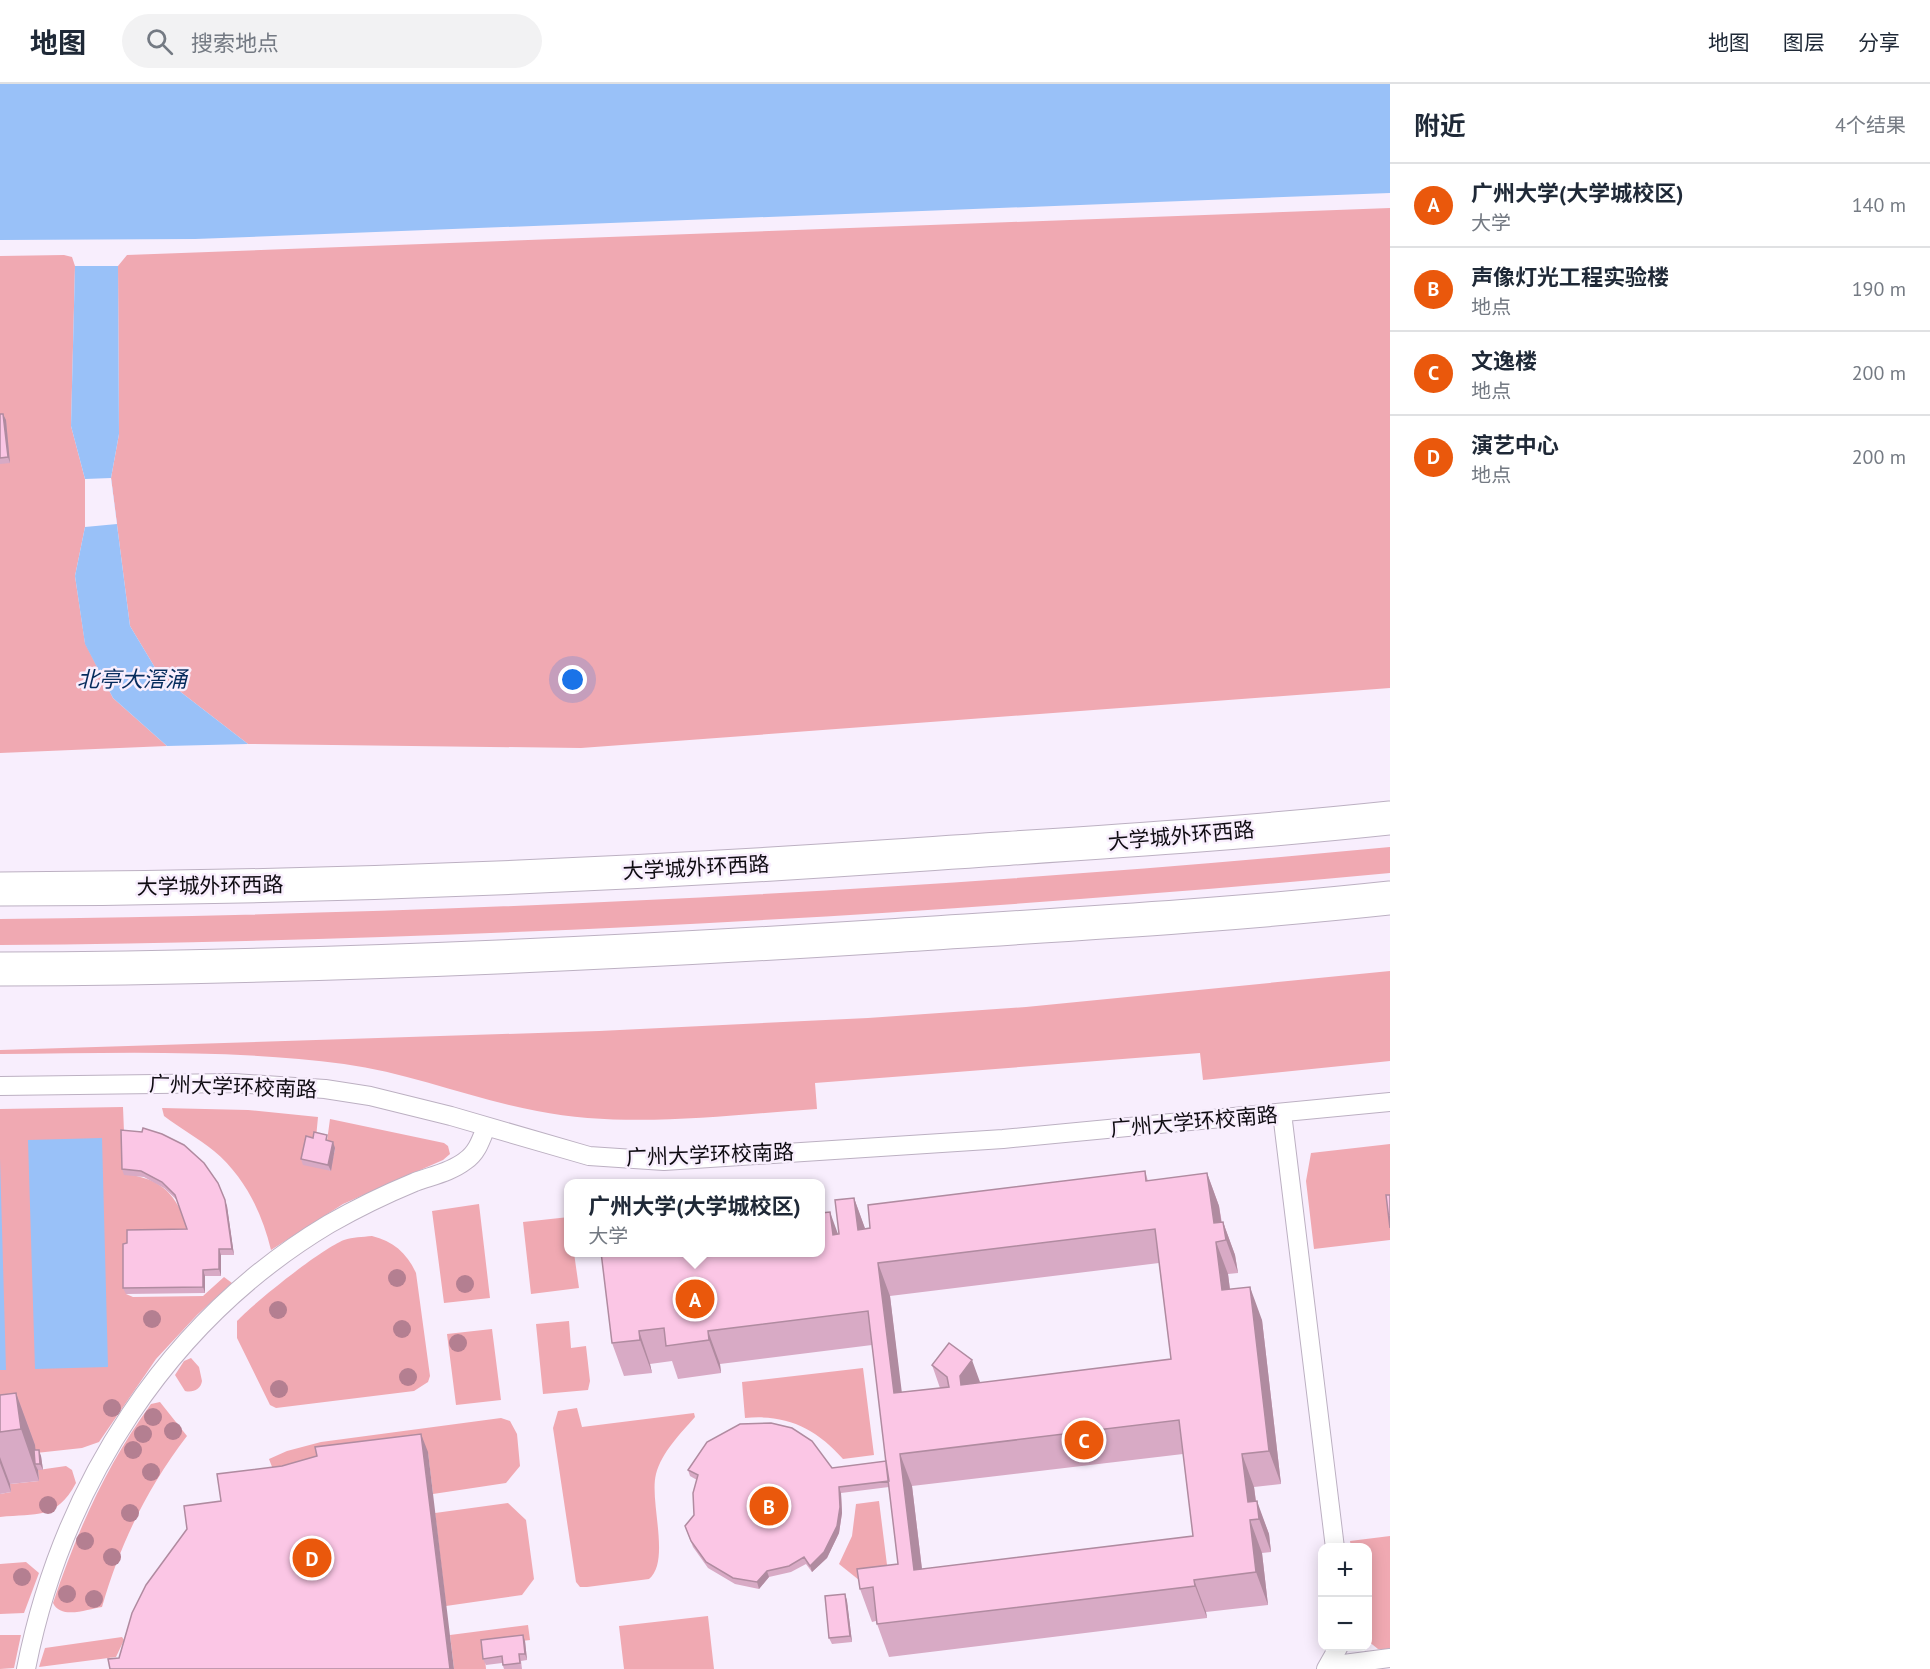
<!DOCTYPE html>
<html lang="zh">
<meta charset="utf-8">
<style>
:root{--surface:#fff;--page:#f2f2f3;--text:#1f2937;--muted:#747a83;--line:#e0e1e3;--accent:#ea580c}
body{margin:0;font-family:"PT Sans","Noto Sans SC",sans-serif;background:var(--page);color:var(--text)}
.controls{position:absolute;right:18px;bottom:18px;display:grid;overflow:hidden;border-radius:12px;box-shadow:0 3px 15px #0003}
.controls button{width:54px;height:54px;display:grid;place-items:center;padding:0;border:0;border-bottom:2px solid var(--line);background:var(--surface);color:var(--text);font:30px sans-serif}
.you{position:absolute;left:573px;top:596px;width:21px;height:21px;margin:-15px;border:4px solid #fff;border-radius:50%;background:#1a73e8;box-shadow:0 0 0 9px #1a73e833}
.badge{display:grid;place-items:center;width:39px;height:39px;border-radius:50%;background:var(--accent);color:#fff;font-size:20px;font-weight:700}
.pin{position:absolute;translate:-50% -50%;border:3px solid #fff;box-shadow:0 2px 6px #0006}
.popup{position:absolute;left:564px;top:1095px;width:261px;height:78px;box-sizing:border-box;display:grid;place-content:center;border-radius:12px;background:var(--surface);filter:drop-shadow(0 2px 4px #0005);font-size:20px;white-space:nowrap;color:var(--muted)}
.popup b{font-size:22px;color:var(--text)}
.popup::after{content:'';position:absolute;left:50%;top:100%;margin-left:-12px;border:12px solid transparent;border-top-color:var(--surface)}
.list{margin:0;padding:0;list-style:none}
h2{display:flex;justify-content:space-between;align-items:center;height:78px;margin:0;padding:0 24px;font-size:26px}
h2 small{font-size:20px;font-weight:400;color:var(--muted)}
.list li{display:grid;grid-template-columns:39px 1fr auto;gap:18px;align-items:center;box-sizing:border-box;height:84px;padding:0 24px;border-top:2px solid var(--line)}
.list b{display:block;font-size:22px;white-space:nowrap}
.list p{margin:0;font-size:20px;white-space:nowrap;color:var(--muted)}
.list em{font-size:20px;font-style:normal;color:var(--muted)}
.icon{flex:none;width:33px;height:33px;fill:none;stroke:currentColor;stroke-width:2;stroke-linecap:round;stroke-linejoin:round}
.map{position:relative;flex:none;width:1390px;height:1585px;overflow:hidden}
header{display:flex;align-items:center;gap:36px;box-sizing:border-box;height:84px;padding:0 30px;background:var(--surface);border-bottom:2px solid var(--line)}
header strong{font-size:28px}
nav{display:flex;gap:33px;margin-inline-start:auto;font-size:21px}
.search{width:420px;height:54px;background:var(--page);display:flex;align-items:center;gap:15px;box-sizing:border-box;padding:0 21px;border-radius:33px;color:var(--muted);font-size:22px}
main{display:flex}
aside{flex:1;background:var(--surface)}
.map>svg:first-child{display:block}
.green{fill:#f0a9b2}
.water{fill:#99c1f8}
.pier{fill:#f8eefd}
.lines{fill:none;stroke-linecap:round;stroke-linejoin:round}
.lane-casing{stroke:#bcb0c2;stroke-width:20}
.primary-casing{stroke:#bcb0c2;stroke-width:35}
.lane{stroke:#fff;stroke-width:18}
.primary{stroke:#fff;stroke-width:33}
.tree{fill:#b47f91}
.wall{fill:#d8aac5;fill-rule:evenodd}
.shaded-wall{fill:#b08ba0}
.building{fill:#fbc6e5;stroke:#b08ba0;stroke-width:1.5;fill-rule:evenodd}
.labels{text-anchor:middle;stroke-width:5;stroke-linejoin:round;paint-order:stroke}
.street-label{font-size:21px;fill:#0f0c12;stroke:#f8eefd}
.water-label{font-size:22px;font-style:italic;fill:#062c5d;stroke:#f8eefd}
</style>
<header>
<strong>地图</strong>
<div class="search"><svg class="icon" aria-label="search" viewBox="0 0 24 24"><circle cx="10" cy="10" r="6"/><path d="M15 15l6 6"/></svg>搜索地点</div>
<nav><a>地图</a><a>图层</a><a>分享</a></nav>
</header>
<main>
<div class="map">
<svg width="1390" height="1585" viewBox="0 0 1390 1585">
<rect width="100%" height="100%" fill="#f8eefd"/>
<!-- green -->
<path class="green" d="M1390 124V604L581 664 248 660 160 592 130 542 111 394 119 350 118 182 127 171Z
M64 171 72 173 75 182 71 342 85 395V443L75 492 85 559 113 614 167 662 0 669V172Z
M1390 763V789C928 832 464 857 0 861V835C464 830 928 807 1390 763Z
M1390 887V977L1203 996 1200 969 815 999 817 1025C724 1031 629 1045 537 1027 472 1015 410 989 344 980 229 965 115 969 0 970V966L599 947 868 934 1026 923Z
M123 1023 124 1048 132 1091C169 1098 177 1116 190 1148L126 1210 133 1213 203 1212 224 1193 232 1199 197 1231 156 1275 99 1358 82 1364 36 1369 0 1360V1025Z
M162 1024 248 1026 318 1033 316 1054 330 1087 335 1065 327 1057 330 1035 444 1059 448 1062 450 1070 443 1076 343 1120 271 1166C262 1128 244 1092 214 1067 198 1054 180 1044 164 1032Z
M1390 1060V1156L1314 1165 1306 1097 1311 1069Z
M479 1120 490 1214 444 1219 432 1127Z
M569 1133V1168L574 1169 579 1204 531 1210 523 1138Z
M372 1152C393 1157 407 1169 416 1189L430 1292 428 1298 414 1307 276 1324 270 1321 237 1254V1237C255 1218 321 1165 344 1156 353 1153 362 1153 372 1152Z
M569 1237 571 1264 586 1262 590 1297 588 1306 543 1310 536 1240Z
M492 1245 501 1316 456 1321 447 1250Z
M191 1274 199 1283 202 1297C201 1305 193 1309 185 1307L175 1291 184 1277Z
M863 1284 874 1371 843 1375C816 1344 786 1330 745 1334L742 1298Z
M160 1318 187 1352C147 1404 120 1460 102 1523 88 1525 61 1536 53 1519 77 1447 107 1380 151 1320Z
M577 1324 582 1343 694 1329 695 1333C680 1350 662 1368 656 1390 649 1417 671 1477 649 1495L587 1503H580L576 1498 553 1344 558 1327Z
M501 1334 510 1337 517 1350 520 1382 506 1399 433 1410 428 1369 279 1401 269 1375 287 1367 321 1358Z
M66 1382 72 1386 76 1399C56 1436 37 1429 0 1433V1410L11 1408 10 1400 39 1397 38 1386Z
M879 1417 889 1497 864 1500 839 1480 852 1452 856 1420Z
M508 1419 526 1436 534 1495 522 1511 446 1522 435 1429Z
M1390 1452V1565H1378L1368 1557V1464L1351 1463 1350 1457Z
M26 1478 39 1489 24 1529 0 1530V1480Z
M708 1532 714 1585H624L619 1542Z
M528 1541 530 1556 484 1562 486 1585H454L450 1551Z
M0 1551H21L14 1584 0 1585Z
M122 1553 124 1556 116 1573 39 1583 45 1564Z"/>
<!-- water -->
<path class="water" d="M0 0H1390V109L195 155 0 156Z
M75 182H118L119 350 111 394 130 542 160 592 248 660 167 662 113 614 85 560 75 492 85 443V395L71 342Z
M102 1054 108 1283 35 1285 28 1056Z
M0 1074 6 1286H0Z"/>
<!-- pier -->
<path class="pier" d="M111 394 117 440 85 443V395Z"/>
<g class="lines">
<defs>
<path id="lane" d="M0 1002 234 999 325 1005 370 1012 451 1032 589 1072 664 1077 1003 1055 1390 1018
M1282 1029 1335 1464
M1328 1582 1390 1574
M26 1585C62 1402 167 1237 329 1140 357 1124 386 1110 415 1098 431 1092 451 1088 465 1077 477 1069 481 1056 486 1043
M1326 1585 1339 1562"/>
<path id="primary" d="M0 805C294 804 588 793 881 773 1051 761 1221 752 1390 734
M0 885C296 884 592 871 888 852 1055 841 1223 832 1390 814"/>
</defs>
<!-- lane casing -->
<use href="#lane" class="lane-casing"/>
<!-- primary casing -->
<use href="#primary" class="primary-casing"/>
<!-- lane -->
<use href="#lane" class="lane"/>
<!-- primary -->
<use href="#primary" class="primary"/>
</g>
<!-- trees -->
<g class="tree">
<circle cx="397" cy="1194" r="9"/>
<circle cx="465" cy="1200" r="9"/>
<circle cx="278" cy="1226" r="9"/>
<circle cx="152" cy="1235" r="9"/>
<circle cx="402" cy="1245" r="9"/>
<circle cx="458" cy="1259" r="9"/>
<circle cx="408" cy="1293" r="9"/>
<circle cx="279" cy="1305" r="9"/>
<circle cx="112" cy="1324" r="9"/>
<circle cx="153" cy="1333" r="9"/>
<circle cx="173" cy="1347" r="9"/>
<circle cx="143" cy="1350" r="9"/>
<circle cx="133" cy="1366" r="9"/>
<circle cx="151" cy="1388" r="9"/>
<circle cx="48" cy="1421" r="9"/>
<circle cx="130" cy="1429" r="9"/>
<circle cx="85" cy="1457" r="9"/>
<circle cx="112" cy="1473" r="9"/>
<circle cx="22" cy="1493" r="9"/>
<circle cx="67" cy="1510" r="9"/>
<circle cx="94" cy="1515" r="9"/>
</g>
<!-- wall -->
<path class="wall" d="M0 330H3L6 336 10 379 0 380Z
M121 1046 227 1122 234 1171H221V1192H205V1209L126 1210 123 1204 187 1145 178 1117 164 1104 144 1093 124 1091 122 1085Z
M329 1057 333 1058 335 1064 331 1087 303 1081 301 1075Z
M1145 1087 1148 1097 1207 1089 1219 1122 1222 1139 1223 1138 1235 1171 1238 1189 1228 1190 1230 1205 1262 1236 1281 1400 1254 1403 1256 1417 1269 1450 1271 1468 1262 1469 1268 1521 1206 1528 1207 1534 889 1573 876 1537 872 1538 860 1505 898 1480 889 1403 841 1409 842 1429 839 1449 827 1474 812 1488 806 1480 791 1488 769 1493 759 1505 735 1500 708 1484 693 1463 685 1442 694 1431 697 1396 690 1392 688 1386 832 1384 886 1377 872 1261 720 1280 721 1289 678 1295 672 1277 650 1280 652 1289 624 1292 612 1259 839 1151 854 1114 865 1145ZM1159 1179 1171 1275 980 1299 932 1281 940 1304 901 1308 890 1212ZM1183 1370 1193 1452 922 1485 912 1402Z
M16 1309 35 1361V1366L41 1372 43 1386H38L39 1397 10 1400 11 1408 0 1410V1311Z
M845 1510 847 1517 852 1558 832 1560 829 1554Z
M525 1557 527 1576 521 1577 522 1585H504L502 1579 486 1581 483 1575Z"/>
<!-- shaded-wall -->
<path class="shaded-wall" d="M3 330 6 336 10 379 8 373Z
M333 1058 335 1064 331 1087 328 1081Z
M1207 1089 1219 1122 1224 1157 1214 1139Z
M854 1114 866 1147 858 1146Z
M225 1116 227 1122 234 1171 232 1165Z
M830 1128 842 1161 833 1151Z
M1223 1138 1235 1171 1238 1189 1226 1156Z
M1216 1158 1228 1190 1234 1239 1222 1206Z
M219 1165 221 1171V1192L219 1185Z
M878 1179 890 1212 906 1342 894 1309Z
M203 1186 205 1192V1209L203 1203Z
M1250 1203 1262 1236 1281 1400 1269 1367Z
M639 1247 650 1280 652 1289 640 1256Z
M708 1247 720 1280 721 1289 709 1256Z
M972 1276 984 1309 961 1301 960 1292Z
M16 1309 35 1361 37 1380H35L38 1386 39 1397 21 1345Z
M421 1350 428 1368 454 1585H450Z
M39 1366 41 1372 43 1386 40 1380Z
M900 1370 912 1402 926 1519 914 1486Z
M1242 1370 1254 1403 1258 1435 1248 1418Z
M0 1373 10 1400 11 1408 0 1379Z
M839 1403 841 1409 842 1429 839 1449 827 1474 812 1488 810 1482Z
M1257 1417 1269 1450 1271 1468 1259 1435Z
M1250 1436 1262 1469 1268 1521 1256 1488Z
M767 1487 769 1493 759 1505 757 1498Z
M1194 1496 1206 1528 1207 1534 1195 1502Z
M845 1510 847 1517 852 1558 850 1552Z
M523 1551 525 1557 527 1576 525 1570Z"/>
<!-- building -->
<path class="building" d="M0 330H3L8 373 0 374Z
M143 1044 162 1050 184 1061 204 1079 218 1099 225 1116 232 1165H219V1185L203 1186V1203L123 1204V1160L127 1159V1146L187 1145 175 1111 162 1098 141 1087 122 1085 121 1046 142 1048Z
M314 1048 327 1051 326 1056 333 1058 328 1081 301 1075 306 1052 313 1054Z
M1145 1087 1146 1097 1207 1089 1214 1139 1223 1138 1226 1156 1216 1158 1222 1206 1250 1203 1269 1367 1242 1370 1248 1418 1257 1417 1259 1435 1250 1436 1256 1488 1194 1496 1195 1502 877 1540 873 1503 860 1505 857 1485 898 1480 868 1227 708 1247 709 1256 666 1262 664 1244 639 1247 640 1256 612 1259 601 1168H821V1129L830 1128 833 1151 839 1150 835 1116 854 1114 858 1146 870 1144 868 1121ZM1155 1145 1171 1275 961 1301 960 1292 972 1276 949 1259 932 1281 947 1293 949 1303 894 1309 878 1179ZM1179 1336 1193 1452 914 1486 900 1370Z
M1386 1111H1390V1144Z
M16 1309 21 1345 0 1348V1311Z
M771 1339 792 1344 812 1357 832 1384 886 1377 889 1397 839 1403 840 1423 837 1442 824 1468 810 1482 804 1473 789 1482 767 1487 757 1498 733 1494 706 1478 691 1457 685 1442 694 1431 693 1409 698 1391 688 1386 707 1358 740 1340Z
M421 1350 450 1585H110L108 1575 119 1574 132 1529 146 1501 187 1445 184 1422 221 1417 217 1390 282 1382 317 1372 315 1363Z
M34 1366H39L40 1380H35Z
M845 1510 850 1552 829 1554 825 1512Z
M523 1551 525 1570H519L520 1579 503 1581 502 1572 483 1575 481 1556Z"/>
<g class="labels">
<!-- street labels -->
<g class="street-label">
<text transform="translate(1181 752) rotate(-5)" y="7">大学城外环西路</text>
<text transform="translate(696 784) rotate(-3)" y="7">大学城外环西路</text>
<text transform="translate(210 802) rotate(-1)" y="7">大学城外环西路</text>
<text transform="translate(233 1003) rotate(2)" y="7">广州大学环校南路</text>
<text transform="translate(1194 1038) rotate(-5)" y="7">广州大学环校南路</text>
<text transform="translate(710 1071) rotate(-2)" y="7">广州大学环校南路</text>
</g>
<!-- water labels -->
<g class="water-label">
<text x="132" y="603">北亭大滘涌</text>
</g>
</g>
</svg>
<div class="controls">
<button>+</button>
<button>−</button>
</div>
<div class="you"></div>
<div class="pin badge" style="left:695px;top:1215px">A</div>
<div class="popup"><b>广州大学(大学城校区)</b>大学</div>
<div class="pin badge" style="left:769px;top:1422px">B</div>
<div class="pin badge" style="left:1084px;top:1356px">C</div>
<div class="pin badge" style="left:312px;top:1474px">D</div>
</div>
<aside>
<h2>附近<small>4个结果</small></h2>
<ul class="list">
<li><span class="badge">A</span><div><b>广州大学(大学城校区)</b><p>大学</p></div><em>140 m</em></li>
<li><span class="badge">B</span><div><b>声像灯光工程实验楼</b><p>地点</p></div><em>190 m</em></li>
<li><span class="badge">C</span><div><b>文逸楼</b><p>地点</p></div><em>200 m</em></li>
<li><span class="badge">D</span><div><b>演艺中心</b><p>地点</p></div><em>200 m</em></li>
</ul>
</aside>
</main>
